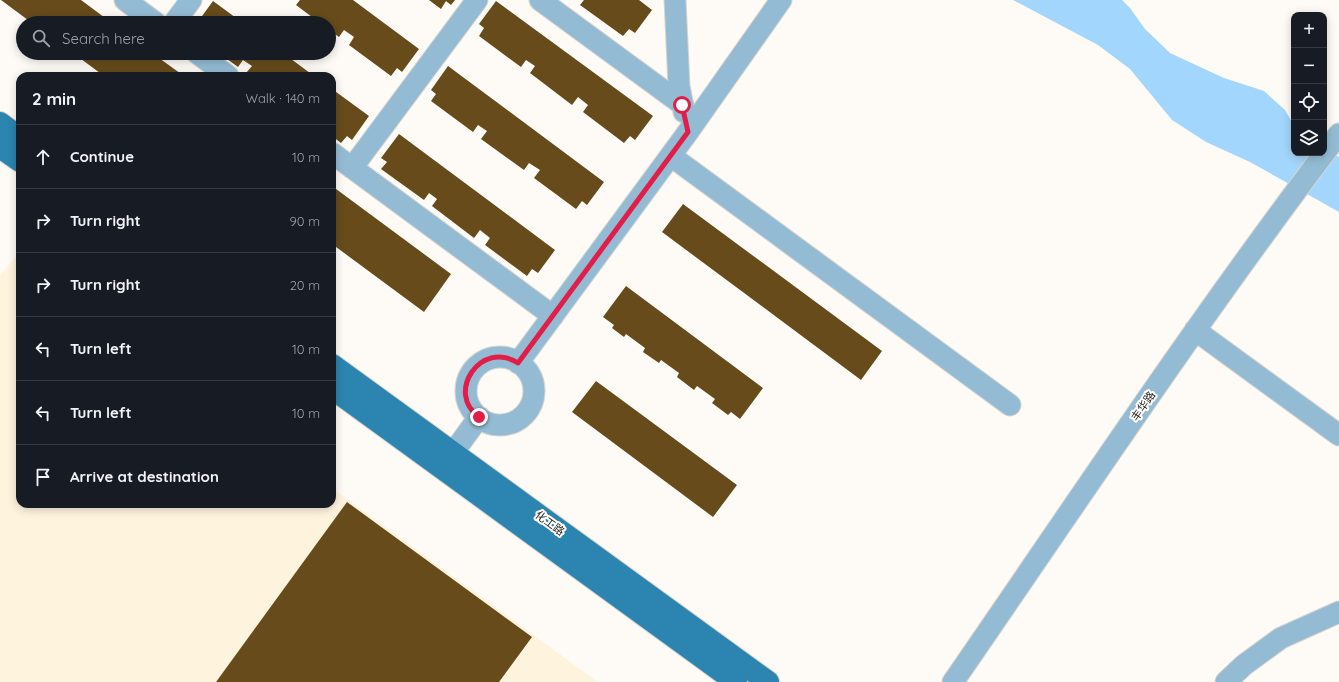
<!DOCTYPE html>
<meta charset="utf-8">
<style>
:root{--surface:#171b24;--page:#242831;--text:#f1f3f6;--muted:#9ea1a6;--line:#363941}
body{margin:0;font-family:Quicksand,"Noto Sans SC",sans-serif;background:var(--page);color:var(--text)}
.controls{position:absolute;right:12px;top:12px;display:grid;overflow:hidden;border-radius:8px;box-shadow:0 2px 10px #0003}
.controls button{width:36px;height:36px;display:grid;place-items:center;padding:0;border:0;border-bottom:1px solid var(--line);background:var(--surface);color:var(--text);font:20px sans-serif}
.stop{position:absolute;width:12px;height:12px;margin:-9px;border:3px solid #e11d48;border-radius:50%;background:#fff}
.stop.end{background:#e11d48;border-color:#fff;box-shadow:0 1px 4px #0008}
.list{margin:0;padding:0;list-style:none}
h2{display:flex;justify-content:space-between;align-items:center;height:52px;margin:0;padding:0 16px;font-size:17px}
h2 small{font-size:13px;font-weight:400;color:var(--muted)}
.list li{display:grid;grid-template-columns:26px 1fr auto;gap:12px;align-items:center;box-sizing:border-box;height:64px;padding:0 16px;border-top:1px solid var(--line)}
.list b{display:block;font-size:15px;white-space:nowrap}
.list em{font-size:13px;font-style:normal;color:var(--muted)}
.icon{flex:none;width:22px;height:22px;fill:none;stroke:currentColor;stroke-width:2;stroke-linecap:round;stroke-linejoin:round}
.map{position:relative;flex:none;width:1339px;height:682px;overflow:hidden}
.search{position:absolute;background:var(--surface);box-shadow:0 2px 10px #0003;left:16px;top:16px;width:320px;height:44px;display:flex;align-items:center;gap:10px;box-sizing:border-box;padding:0 14px;border-radius:22px;color:var(--muted);font-size:15px}
.panel{position:absolute;background:var(--surface);box-shadow:0 2px 10px #0003;left:16px;top:72px;width:320px;height:436px;border-radius:12px}
.map>svg:first-child{display:block}
.built{fill:#fef4de}
.water{fill:#a3d6fc}
.building{fill:#674b1b}
.lines{fill:none;stroke-linecap:round;stroke-linejoin:round}
.minor-casing{stroke:#d7d4cf;stroke-width:23}
.major-casing{stroke:#d7d4cf;stroke-width:24}
.minor{stroke:#93bcd4;stroke-width:21}
.major{stroke:#2b85b0;stroke-width:22}
.route{stroke:#e11d48;stroke-width:5}
.labels{text-anchor:middle;stroke-width:4;stroke-linejoin:round;paint-order:stroke}
.street-label{font-size:11px;fill:#282520;stroke:#fff}
</style>
<div class="map">
<svg width="1339" height="682" viewBox="0 0 1339 682">
<rect width="100%" height="100%" fill="#fefbf6"/>
<!-- built -->
<path class="built" d="M16 257 20 260V504H332V488L598 682H0V275Z"/>
<!-- water -->
<path class="water" d="M1013 0H1122L1130 8 1145 29 1170 53 1224 78 1264 91 1285 110 1294 126V153H1324V149L1339 157V212L1250 162 1206 142 1172 120 1130 69 1098 45Z"/>
<!-- building -->
<path class="building" d="M1 0H81L112 23H32Z
M300 0H353L419 49 402 72 397 68 391 76 349 45 354 37 344 30 339 37 329 30V23H320L296 5Z
M429 0H455L451 5 446 1 441 9Z
M584 0H639L652 10 635 33 629 29 623 36 580 5Z
M213 1 243 23H197Z
M496 1 653 116 635 140 630 136 624 143 583 112 588 105 578 97 572 105 530 73 535 66 526 60 521 67 479 36 484 28 479 24Z
M73 53H152L184 76H104Z
M219 53H283L314 76H250L246 73 252 66 243 60 238 67Z
M448 66 604 182 587 205 582 201 576 209 534 178 540 170 529 163 524 170 481 139 487 131 478 125 473 132 431 101 436 94 431 90Z
M332 89 369 116 352 140 347 136 341 143 332 136Z
M399 134 555 250 538 273 532 269 527 276 485 245 490 238 480 230 474 238 432 206 437 199 429 193 424 200 381 169 387 162 381 158Z
M332 186 451 274 424 312 332 244Z
M683 204 882 351 861 380 662 232Z
M626 286 763 388 740 419 731 412 728 415 712 403 715 399 697 386 694 390 677 377 679 373 661 360 659 363 643 352 645 348 626 334 624 337 612 328 614 325 603 317Z
M596 381 737 485 713 517 572 412Z
M347 502 532 637 499 682H216Z"/>
<g class="lines">
<defs>
<path id="minor" d="M125 0 156 23
M540 0 683 105
M675 0 679 86 684 112
M174 23 191 0
M197 53 228 76
M332 153 553 316
M671 156 1010 405
M352 168 477 0
M1195 330 1339 435
M466 391a34 34 0 1 1 68 0a34 34 0 1 1-68 0Z
M518 363 688 132 781 0
M453 453 479 417
M953 682C1080 498 1203 312 1339 134
M1226 682 1244 665 1281 638 1339 612"/>
<path id="major" d="M0 123 20 138
M0 147 20 161
M332 365 768 682
M332 388 736 682"/>
</defs>
<!-- minor casing -->
<use href="#minor" class="minor-casing"/>
<!-- major casing -->
<use href="#major" class="major-casing"/>
<!-- minor -->
<use href="#minor" class="minor"/>
<!-- major -->
<use href="#major" class="major"/>
</g>
<g class="lines">
<!-- route -->
<path class="route" d="M479 417C445 393 481 339 518 363L688 132 682 105"/>
</g>
<g class="labels">
<!-- street labels -->
<g class="street-label">
<text transform="translate(1143 406) rotate(-56)" y="4">丰华路</text>
<text transform="translate(550 523) rotate(36)" y="4">化工路</text>
</g>
</g>
</svg>
<div class="controls">
<button>+</button>
<button>−</button>
<button><svg class="icon" aria-label="locate" viewBox="0 0 24 24"><circle cx="12" cy="12" r="6"/><path d="M12 2v4M12 18v4M2 12h4M18 12h4"/></svg></button>
<button><svg class="icon" aria-label="layers" viewBox="0 0 24 24"><path d="M12 4l9 5-9 5-9-5zM3 14l9 5 9-5"/></svg></button>
</div>
<div class="stop" style="left:682px;top:105px"></div>
<div class="stop end" style="left:479px;top:417px"></div>
<div class="search"><svg class="icon" aria-label="search" viewBox="0 0 24 24"><circle cx="10" cy="10" r="6"/><path d="M15 15l6 6"/></svg>Search here</div>
<section class="panel">
<h2>2 min<small>Walk · 140 m</small></h2>
<ul class="list">
<li><svg class="icon" aria-label="ahead" viewBox="0 0 24 24"><path d="M12 20V5M6 11l6-6 6 6"/></svg><div><b>Continue</b></div><em>10 m</em></li>
<li><svg class="icon" aria-label="right" viewBox="0 0 24 24"><path d="M7 20v-9h11M14 6l5 5-5 5"/></svg><div><b>Turn right</b></div><em>90 m</em></li>
<li><svg class="icon" aria-label="right" viewBox="0 0 24 24"><path d="M7 20v-9h11M14 6l5 5-5 5"/></svg><div><b>Turn right</b></div><em>20 m</em></li>
<li><svg class="icon" aria-label="left" viewBox="0 0 24 24"><path d="M17 20v-9H6M10 6l-5 5 5 5"/></svg><div><b>Turn left</b></div><em>10 m</em></li>
<li><svg class="icon" aria-label="left" viewBox="0 0 24 24"><path d="M17 20v-9H6M10 6l-5 5 5 5"/></svg><div><b>Turn left</b></div><em>10 m</em></li>
<li><svg class="icon" aria-label="arrive" viewBox="0 0 24 24"><path d="M6 21V4h12l-3 4 3 4H6"/></svg><div><b>Arrive at destination</b></div></li>
</ul>
</section>
</div>
